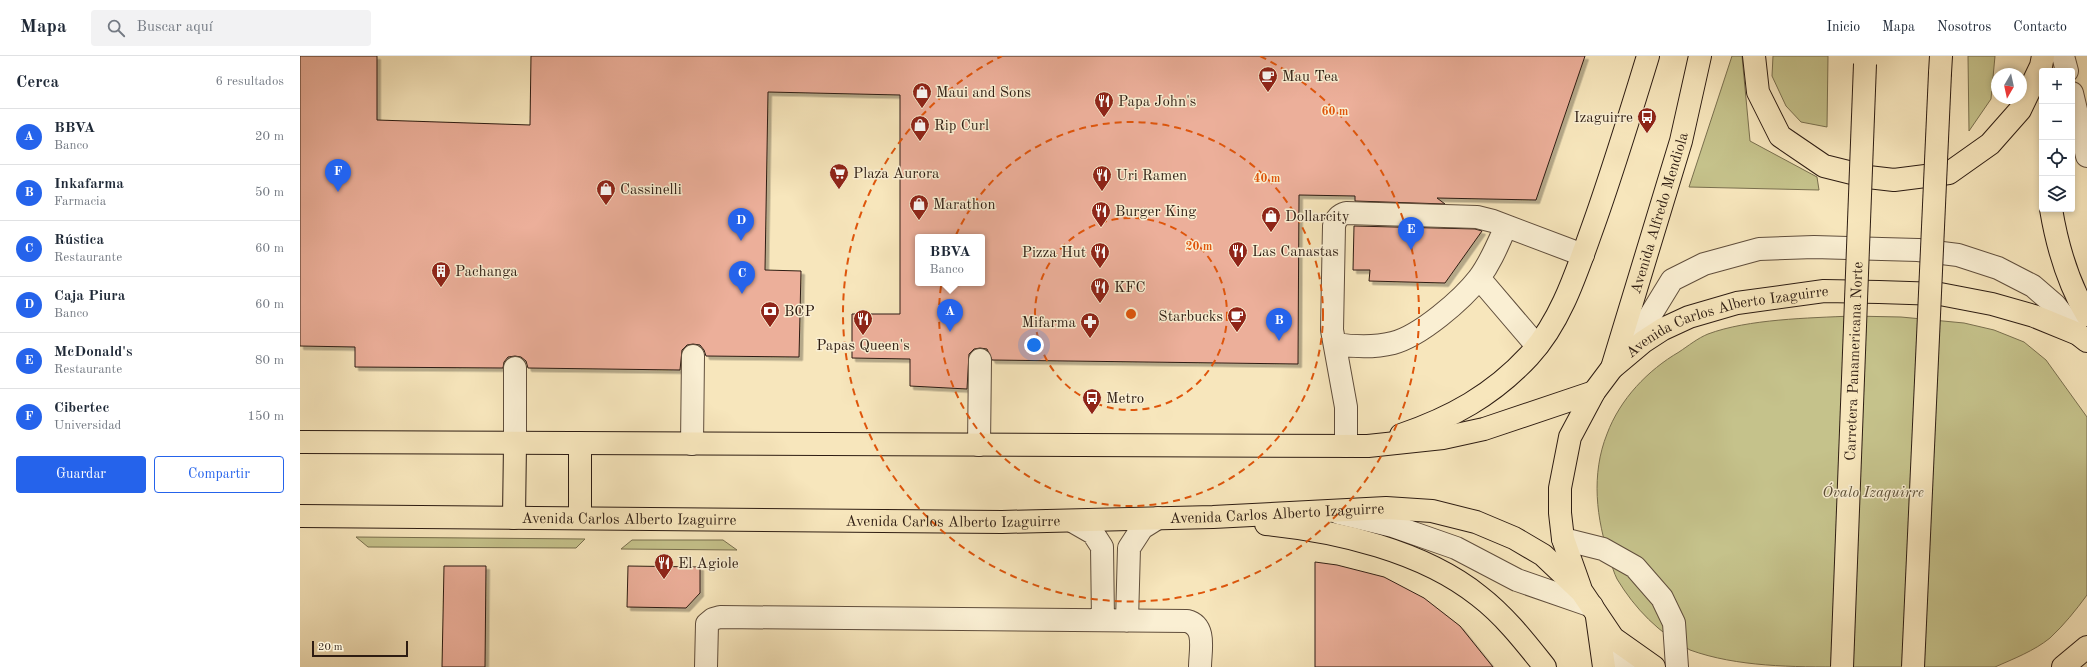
<!DOCTYPE html>
<html lang="es">
<meta charset="utf-8">
<style>
:root{--surface:#fff;--page:#f2f2f3;--text:#1f2937;--muted:#747a83;--line:#e0e1e3;--accent:#2563eb}
body{margin:0;font-family:"Old Standard TT",serif;background:var(--page);color:var(--text)}
.controls{position:absolute;right:12px;top:12px;display:grid;overflow:hidden;border-radius:4px;box-shadow:0 2px 6px #0003}
.controls button{width:36px;height:36px;display:grid;place-items:center;padding:0;border:0;border-bottom:1px solid var(--line);background:var(--surface);color:var(--text);font:20px sans-serif}
.compass{position:absolute;left:1691px;top:12px;width:36px;height:36px;border-radius:50%;background:var(--surface);box-shadow:0 2px 6px #0003;rotate:189deg}
.scale{position:absolute;left:12px;bottom:10px;width:96px;box-sizing:border-box;padding-left:4px;border:2px solid #2d1c12;border-top:0;font-size:11px;line-height:14px;white-space:nowrap;color:#2d1c12;-webkit-text-stroke:3px #faefd3;paint-order:stroke}
.you{position:absolute;left:734px;top:289px;width:14px;height:14px;margin:-10px;border:3px solid #fff;border-radius:50%;background:#1a73e8;box-shadow:0 0 0 6px #1a73e833}
.badge{display:grid;place-items:center;width:26px;height:26px;border-radius:50%;background:var(--accent);color:#fff;font-size:13px;font-weight:700}
.pin{position:absolute;translate:-50% -33px;filter:drop-shadow(0 1px 2px #0008)}
.pin::after{content:'';position:absolute;top:21px;width:14px;height:12px;background:inherit;clip-path:polygon(0 0,100% 0,50% 100%)}
.popup{position:absolute;left:615px;top:178px;width:70px;height:52px;box-sizing:border-box;display:grid;place-content:center;border-radius:4px;background:var(--surface);filter:drop-shadow(0 1px 3px #0005);font-size:13px;white-space:nowrap;color:var(--muted)}
.popup b{font-size:15px;color:var(--text)}
.popup::after{content:'';position:absolute;left:50%;top:100%;margin-left:-8px;border:8px solid transparent;border-top-color:var(--surface)}
.list{margin:0;padding:0;list-style:none}
h2{display:flex;justify-content:space-between;align-items:center;height:52px;margin:0;padding:0 16px;font-size:17px}
h2 small{font-size:13px;font-weight:400;color:var(--muted)}
.list li{display:grid;grid-template-columns:26px 1fr auto;gap:12px;align-items:center;box-sizing:border-box;height:56px;padding:0 16px;border-top:1px solid var(--line)}
.list b{display:block;font-size:15px;white-space:nowrap}
.list p{margin:0;font-size:13px;white-space:nowrap;color:var(--muted)}
.list em{font-size:13px;font-style:normal;color:var(--muted)}
.actions{display:flex;gap:8px;padding:12px 16px}
.actions a{flex:1;padding:9px 0;border:1px solid var(--accent);border-radius:4px;text-align:center;font-size:14px;color:var(--accent)}
.actions .main{background:var(--accent);color:#fff}
.icon{flex:none;width:22px;height:22px;fill:none;stroke:currentColor;stroke-width:2;stroke-linecap:round;stroke-linejoin:round}
.map{position:relative;flex:none;width:1787px;height:611px;overflow:hidden}
header{display:flex;align-items:center;gap:24px;box-sizing:border-box;height:56px;padding:0 20px;background:var(--surface);border-bottom:1px solid var(--line)}
header strong{font-size:19px}
nav{display:flex;gap:22px;margin-inline-start:auto;font-size:14px}
.search{width:280px;height:36px;background:var(--page);display:flex;align-items:center;gap:10px;box-sizing:border-box;padding:0 14px;border-radius:4px;color:var(--muted);font-size:15px}
main{display:flex}
aside{flex:1;background:var(--surface)}
.map>svg:first-child{display:block}
.green{fill:#c5c28b;stroke:#796f4e}
.building{fill:#ecaf9a;stroke:#2d1c12;fill-rule:evenodd;filter:url(#shadow)}
.lines{fill:none;stroke-linecap:round;stroke-linejoin:round}
.minor-casing{stroke:#604e3c;stroke-width:24}
.major-casing{stroke:#2d1c12;stroke-width:24}
.highway-casing{stroke:#2d1c12;stroke-width:24}
.minor{stroke:#faefd3;stroke-width:22}
.major{stroke:#f7e6bc;stroke-width:22}
.highway{stroke:#f7e6bc;stroke-width:22}
.highway-bridge-casing{stroke:#2d1c12;stroke-width:24;stroke-linecap:butt}
.highway-bridge{stroke:#f7e6bc;stroke-width:22}
.ring{fill:none;stroke:#df560c;stroke-width:2;stroke-dasharray:7 5}
.labels{text-anchor:middle;stroke-width:3;stroke-linejoin:round;paint-order:stroke}
.poi-label{font-size:15px;fill:#2d1c12;stroke:#faefd3;text-anchor:start}
.street-label{font-size:15px;fill:#2d1c12;stroke:#faefd3}
.park-label{font-size:15px;font-style:italic;fill:#5b4e36;stroke:#faefd3}
.centre{fill:#df560c;stroke:#faefd3;stroke-width:2}
.ring-label{font-size:12px;text-anchor:middle;font-weight:bold;fill:#df560c;stroke:#faefd3;stroke-width:3;stroke-linejoin:round;paint-order:stroke}
</style>
<header>
<strong>Mapa</strong>
<div class="search"><svg class="icon" aria-label="search" viewBox="0 0 24 24"><circle cx="10" cy="10" r="6"/><path d="M15 15l6 6"/></svg>Buscar aquí</div>
<nav><a>Inicio</a><a>Mapa</a><a>Nosotros</a><a>Contacto</a></nav>
</header>
<main>
<aside>
<h2>Cerca<small>6 resultados</small></h2>
<ul class="list">
<li><span class="badge">A</span><div><b>BBVA</b><p>Banco</p></div><em>20 m</em></li>
<li><span class="badge">B</span><div><b>Inkafarma</b><p>Farmacia</p></div><em>50 m</em></li>
<li><span class="badge">C</span><div><b>Rústica</b><p>Restaurante</p></div><em>60 m</em></li>
<li><span class="badge">D</span><div><b>Caja Piura</b><p>Banco</p></div><em>60 m</em></li>
<li><span class="badge">E</span><div><b>McDonald's</b><p>Restaurante</p></div><em>80 m</em></li>
<li><span class="badge">F</span><div><b>Cibertec</b><p>Universidad</p></div><em>150 m</em></li>
</ul>
<div class="actions"><a class="main">Guardar</a><a>Compartir</a></div>
</aside>
<div class="map">
<svg width="1787" height="611" viewBox="0 0 1787 611">
<defs>
<filter id="shadow"><feDropShadow dx="3.5" dy="3.5" stdDeviation="0" flood-color="#0004"/></filter>
</defs>
<rect width="100%" height="100%" fill="#f7e6bc"/>
<filter id="stains"><feTurbulence type="fractalNoise" baseFrequency=".005" numOctaves="4"/><feColorMatrix values="0 0 0 0 .2 0 0 0 0 .09 0 0 0 0 .02 0 0 0 .5 -.17"/></filter>
<radialGradient id="worn" r=".72"><stop offset=".6" stop-color="#630" stop-opacity="0"/><stop offset="1" stop-color="#630" stop-opacity=".3"/></radialGradient>
<!-- green -->
<path class="green" d="M1432 0H1442L1450 85 1517 121 1519 134 1389 131Z
M1473 0H1528L1527 71 1501 66 1486 50 1472 20Z
M1668 0H1695L1691 43 1669 75Z
M1552 260 1601 261 1664 267 1694 274 1724 286 1746 304 1787 361V539C1776 554 1764 569 1750 582 1734 595 1713 603 1695 611 1645 611 1595 611 1545 611 1493 611 1437 611 1390 594 1359 577 1335 553 1317 523 1314 517 1312 510 1310 503 1296 463 1291 418 1307 378 1320 343 1348 314 1379 296 1388 290 1398 282 1408 278 1448 263 1509 262 1552 260Z
M56 481 285 483 276 492 68 491Z
M332 484H423L437 494 321 493Z"/>
<!-- building -->
<path class="building" d="M0 0H77V64L230 69 231 0H1285L1236 144 1137 142 1145 148 1055 145V140L999 139 998 308 692 304 687 293 680 292 674 293 669 298 667 333 610 330V303L552 302V258H600V39L468 36 465 214 501 215 499 301 406 300 404 294 400 289 393 288 387 289 382 294 380 314 228 312 226 305 221 301 215 300 208 301 204 306 203 312 55 311V291L0 290ZM618 181H682V227H618Z
M1054 170 1175 173 1182 175 1145 227 1069 225 1070 214H1053Z
M1015 506 1037 509 1084 521 1124 542 1160 570 1193 611H1015Z
M144 510H186L185 611H142Z
M328 510 400 511V537L386 552 327 551Z"/>
<g class="lines">
<defs>
<path id="minor" d="M1763 0 1767 15
M1772 37 1787 100
M1179 222 1237 290
M1035 288C1055 291 1073 292 1093 287 1120 280 1162 244 1179 222 1191 206 1198 188 1206 170
M1326 299 1372 224 1404 208 1459 193 1514 191 1582 193 1618 194 1658 199 1698 212 1733 230 1755 249 1778 278
M215 387V312
M392 388 393 300
M679 389 680 304
M1046 390V351L1032 274 1034 170C1036 162 1039 159 1046 157L1177 161 1193 165 1283 199
M1039 457 1093 470 1156 492 1217 524 1292 550
M772 465 793 477 802 491 803 564
M1263 483 1303 493 1335 511 1362 542 1374 567 1377 611
M827 565 829 492 842 472 858 462
M1313 582 1326 611
M406 611 407 568 413 563 420 561 887 565C907 570 900 595 900 611"/>
<g id="major">
<path d="M1454 0 1458 36 1480 80 1524 110 1568 121 1594 124 1649 117 1690 88 1720 54 1741 10 1743 0"/>
<path d="M1751 153C1757 189 1768 227 1787 259"/>
<path id="s1" d="M1312 312 1381 85 1400 0"/>
<path d="M1101 379C1151 362 1193 339 1229 300 1260 267 1276 218 1291 176 1312 118 1330 59 1348 0"/>
<path d="M0 386 1068 390 1143 382 1184 373 1294 336"/>
<path d="M280 387V462"/>
<path id="s2" d="M0 460 702 466 913 461 1086 452 1132 455 1176 466 1214 482 1243 499 1282 536 1313 582 1354 611"/>
<path d="M214 462 215 387"/>
<path d="M966 468C1037 475 1123 495 1179 540 1205 560 1225 586 1245 611"/>
<path id="s3" d="M1280 531 1263 483 1260 457V432L1270 381 1294 336 1312 312 1343 286 1363 273 1389 261 1437 247 1524 235 1579 236 1640 238 1692 248 1734 260 1778 278 1787 285"/>
<path d="M1297 561 1304 611"/>
<path d="M1763 611 1787 591"/>
</g>
<path id="highway" d="M1640 17 1641 0"/>
</defs>
<!-- minor casing -->
<use href="#minor" class="minor-casing"/>
<!-- major casing -->
<use href="#major" class="major-casing"/>
<!-- highway casing -->
<use href="#highway" class="highway-casing"/>
<!-- minor -->
<use href="#minor" class="minor"/>
<!-- major -->
<use href="#major" class="major"/>
<!-- highway -->
<use href="#highway" class="highway"/>
<defs>
<g id="highway-bridge">
<path id="s4" d="M1542 611 1565 8"/>
<path d="M1613 611 1640 17"/>
</g>
</defs>
<!-- highway-bridge casing -->
<use href="#highway-bridge" class="highway-bridge-casing"/>
<!-- highway-bridge -->
<use href="#highway-bridge" class="highway-bridge"/>
</g>
<!-- distance rings -->
<g class="ring">
<circle cx="831" cy="258" r="96"/>
<circle cx="831" cy="258" r="192"/>
<path d="M960 0A288 288 0 1 1 702 0"/>
</g>
<!-- icons -->
<defs>
<symbol id="cafe-pin" viewBox="-11 -11 22 30"><path d="M0 17L-7.5 6A9.5 9.5 0 1 1 7.5 6Z" fill="#8f2418" stroke="#faefd3"/><path d="M-5.5-4.5H6V0H3Q3 3.5 0 3.5H-2.5Q-5.5 3.5-5.5 0ZM3-3.2v2h1.7v-2ZM-6 4.5H4V6H-6Z" fill="#fff"/></symbol>
<symbol id="shop-pin" viewBox="-11 -11 22 30"><path d="M0 17L-7.5 6A9.5 9.5 0 1 1 7.5 6Z" fill="#8f2418" stroke="#faefd3"/><path d="M-5-2.5h2.3a2.7 3.5 0 0 1 5.4 0H5L5.5 6h-11ZM-1.5-2.5h3a1.5 2.3 0 0 0-3 0Z" fill="#fff"/></symbol>
<symbol id="restaurant-pin" viewBox="-11 -11 22 30"><path d="M0 17L-7.5 6A9.5 9.5 0 1 1 7.5 6Z" fill="#8f2418" stroke="#faefd3"/><path d="M-5-6h1v4h1v-4h1v4h1v-4h1v5L-1.5 .5V6h-2V.5L-5-1ZM5-6V6H3V1.5H1.5Q1.5-4 5-6Z" fill="#fff"/></symbol>
<symbol id="bus-pin" viewBox="-11 -11 22 30"><path d="M0 17L-7.5 6A9.5 9.5 0 1 1 7.5 6Z" fill="#8f2418" stroke="#faefd3"/><path d="M-5-6H5V4H4V6H2V4H-2V6H-4V4H-5ZM-3.5-4V0h7V-4ZM-3.5 1.2v1.5H-2V1.2ZM2 1.2v1.5H3.5V1.2Z" fill="#fff"/></symbol>
<symbol id="supermarket-pin" viewBox="-11 -11 22 30"><path d="M0 17L-7.5 6A9.5 9.5 0 1 1 7.5 6Z" fill="#8f2418" stroke="#faefd3"/><path d="M-6-5.5h2.5l.6 2H6L4.5 2H-2.5L-4.4-4H-6ZM-1.5 3.2a1.3 1.3 0 1 0 .1 0ZM3 3.2a1.3 1.3 0 1 0 .1 0Z" fill="#fff"/></symbol>
<symbol id="building-pin" viewBox="-11 -11 22 30"><path d="M0 17L-7.5 6A9.5 9.5 0 1 1 7.5 6Z" fill="#8f2418" stroke="#faefd3"/><path d="M-4-6H4V6H1V3H-1V6H-4ZM-2.5-4.3h1.7v1.8h-1.7ZM.8-4.3h1.7v1.8H.8ZM-2.5-1h1.7V.8h-1.7ZM.8-1h1.7V.8H.8Z" fill="#fff"/></symbol>
<symbol id="bank-pin" viewBox="-11 -11 22 30"><path d="M0 17L-7.5 6A9.5 9.5 0 1 1 7.5 6Z" fill="#8f2418" stroke="#faefd3"/><path d="M-6-4H6V4H-6ZM0-2.3a2.3 2.3 0 1 0 0 4.6a2.3 2.3 0 1 0 0-4.6Z" fill="#fff"/></symbol>
<symbol id="pharmacy-pin" viewBox="-11 -11 22 30"><path d="M0 17L-7.5 6A9.5 9.5 0 1 1 7.5 6Z" fill="#8f2418" stroke="#faefd3"/><path d="M-2-6h4v4h4v4h-4v4h-4v-4h-4v-4h4Z" fill="#fff"/></symbol>
</defs>
<g fill-rule="evenodd">
<use href="#cafe-pin" x="957" y="9" width="22" height="30"/>
<use href="#shop-pin" x="611" y="25" width="22" height="30"/>
<use href="#restaurant-pin" x="793" y="34" width="22" height="30"/>
<use href="#bus-pin" x="1336" y="50" width="22" height="30"/>
<use href="#shop-pin" x="609" y="58" width="22" height="30"/>
<use href="#supermarket-pin" x="528" y="106" width="22" height="30"/>
<use href="#restaurant-pin" x="791" y="108" width="22" height="30"/>
<use href="#shop-pin" x="295" y="122" width="22" height="30"/>
<use href="#shop-pin" x="608" y="137" width="22" height="30"/>
<use href="#restaurant-pin" x="790" y="144" width="22" height="30"/>
<use href="#shop-pin" x="960" y="149" width="22" height="30"/>
<use href="#restaurant-pin" x="927" y="184" width="22" height="30"/>
<use href="#restaurant-pin" x="789" y="185" width="22" height="30"/>
<use href="#building-pin" x="130" y="204" width="22" height="30"/>
<use href="#restaurant-pin" x="789" y="220" width="22" height="30"/>
<use href="#bank-pin" x="459" y="244" width="22" height="30"/>
<use href="#cafe-pin" x="926" y="249" width="22" height="30"/>
<use href="#restaurant-pin" x="552" y="252" width="22" height="30"/>
<use href="#pharmacy-pin" x="779" y="255" width="22" height="30"/>
<use href="#bus-pin" x="781" y="331" width="22" height="30"/>
<use href="#restaurant-pin" x="353" y="496" width="22" height="30"/>
</g>
<g class="labels">
<!-- poi labels -->
<g class="poi-label">
<text x="982" y="25">Mau Tea</text>
<text x="636" y="41">Maui and Sons</text>
<text x="818" y="50">Papa John's</text>
<text x="1333" y="66" text-anchor="end">Izaguirre</text>
<text x="634" y="74">Rip Curl</text>
<text x="553" y="122">Plaza Aurora</text>
<text x="816" y="124">Uri Ramen</text>
<text x="320" y="138">Cassinelli</text>
<text x="633" y="153">Marathon</text>
<text x="815" y="160">Burger King</text>
<text x="985" y="165">Dollarcity</text>
<text x="952" y="200">Las Canastas</text>
<text x="786" y="201" text-anchor="end">Pizza Hut</text>
<text x="155" y="220">Pachanga</text>
<text x="814" y="236">KFC</text>
<text x="484" y="260">BCP</text>
<text x="923" y="265" text-anchor="end">Starbucks</text>
<text x="776" y="271" text-anchor="end">Mifarma</text>
<text x="563" y="294" text-anchor="middle">Papas Queen's</text>
<text x="806" y="347">Metro</text>
<text x="378" y="512">El Agiole</text>
</g>
<!-- street labels -->
<g class="street-label">
<text dy="5" stroke="none"><textPath href="#s1" startOffset="162">Avenida Alfredo Mendiola</textPath></text>
<text dy="5" stroke="none"><textPath href="#s3" startOffset="363">Avenida Carlos Alberto Izaguirre</textPath></text>
<text dy="5" stroke="none"><textPath href="#s4" startOffset="306">Carretera Panamericana Norte</textPath></text>
<text dy="5" stroke="none"><textPath href="#s2" startOffset="977">Avenida Carlos Alberto Izaguirre</textPath></text>
<text dy="5" stroke="none"><textPath href="#s2" startOffset="329">Avenida Carlos Alberto Izaguirre</textPath></text>
<text dy="5" stroke="none"><textPath href="#s2" startOffset="653">Avenida Carlos Alberto Izaguirre</textPath></text>
</g>
<!-- park labels -->
<g class="park-label">
<text x="1573" y="441">Óvalo Izaguirre</text>
</g>
</g>
<circle cx="831" cy="258" r="6" class="centre"/>
<g class="ring-label">
<text x="1035" y="59">60 m</text>
<text x="967" y="126">40 m</text>
<text x="899" y="194">20 m</text>
</g>
<rect width="100%" height="100%" filter="url(#stains)"/>
<rect width="100%" height="100%" fill="url(#worn)"/>
</svg>
<div class="controls">
<button>+</button>
<button>−</button>
<button><svg class="icon" aria-label="locate" viewBox="0 0 24 24"><circle cx="12" cy="12" r="6"/><path d="M12 2v4M12 18v4M2 12h4M18 12h4"/></svg></button>
<button><svg class="icon" aria-label="layers" viewBox="0 0 24 24"><path d="M12 4l9 5-9 5-9-5zM3 14l9 5 9-5"/></svg></button>
</div>
<svg class="compass" viewBox="-18 -18 36 36"><path d="M0-13l5 13h-10z" fill="#e53935"/><path d="M0 13l5-13h-10z" fill="#747a83"/></svg>
<div class="scale">20 m</div>
<div class="you"></div>
<div class="pin badge" style="left:650px;top:276px">A</div>
<div class="popup"><b>BBVA</b>Banco</div>
<div class="pin badge" style="left:979px;top:285px">B</div>
<div class="pin badge" style="left:442px;top:238px">C</div>
<div class="pin badge" style="left:441px;top:185px">D</div>
<div class="pin badge" style="left:1111px;top:194px">E</div>
<div class="pin badge" style="left:38px;top:136px">F</div>
</div>
</main>
